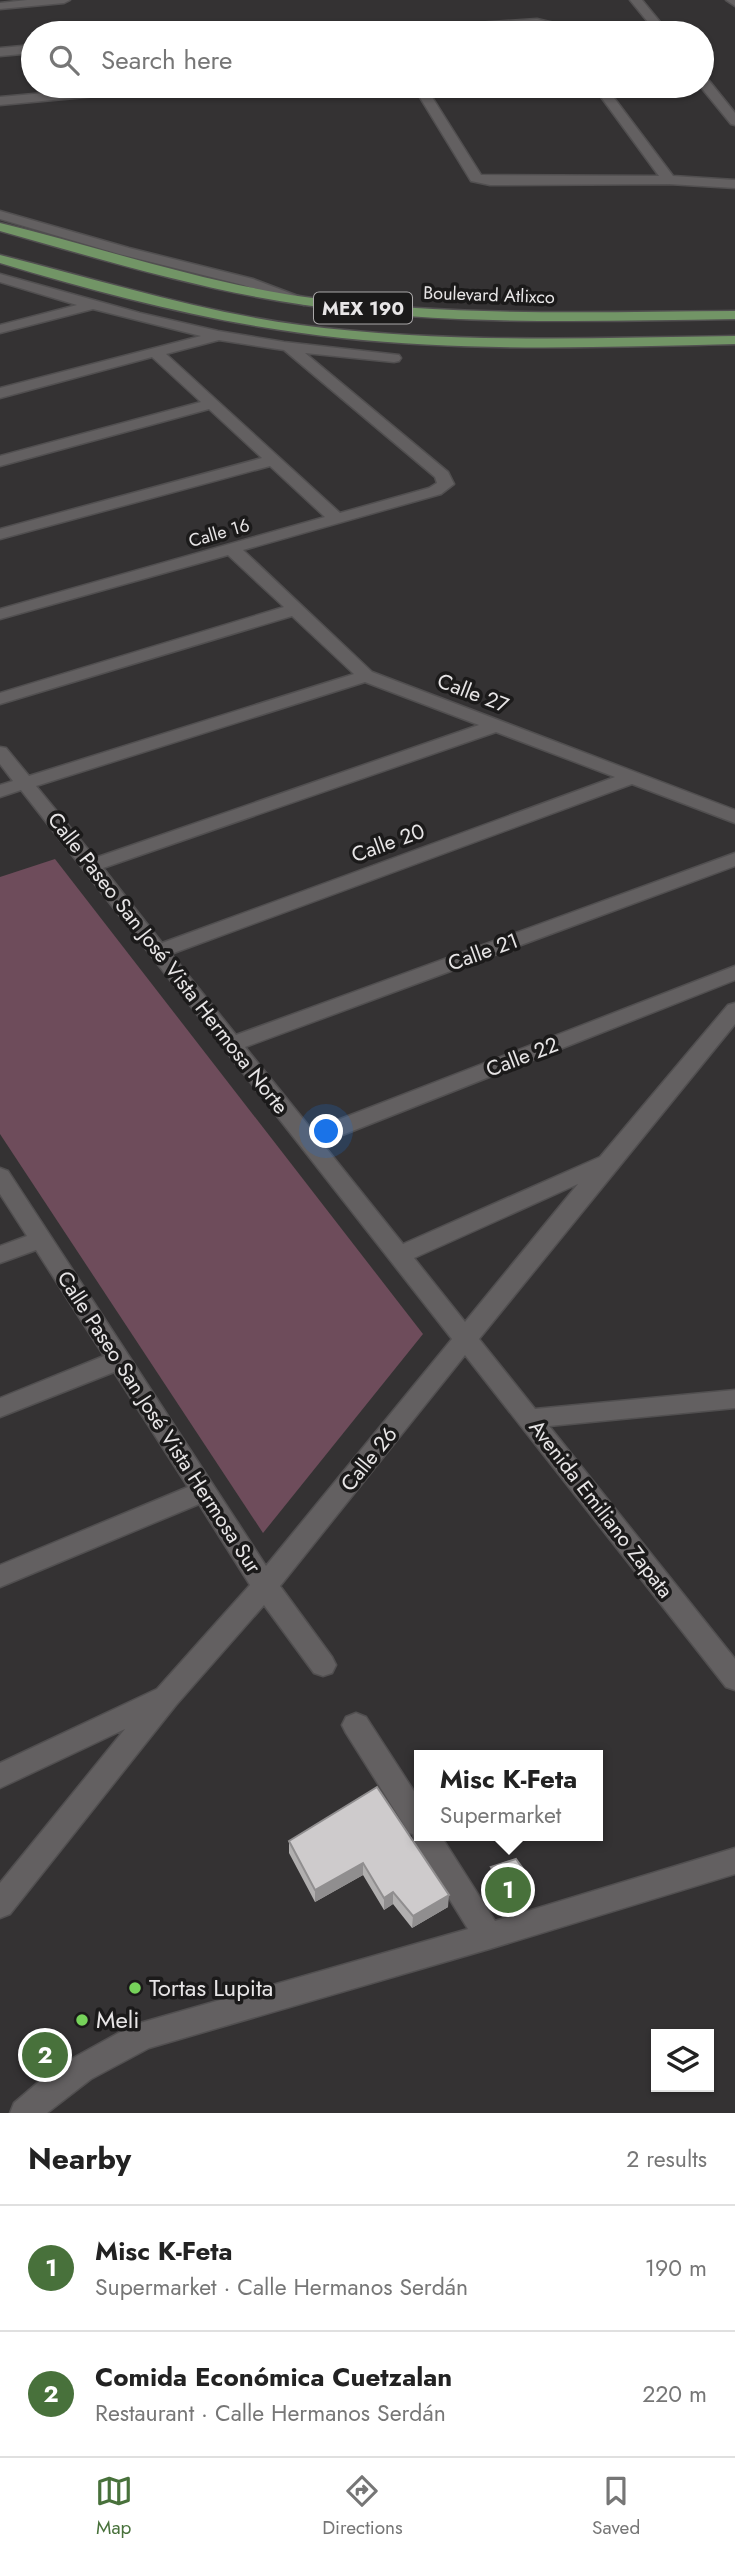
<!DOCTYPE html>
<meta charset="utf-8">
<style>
:root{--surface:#fff;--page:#f6f6f6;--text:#222;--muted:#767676;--line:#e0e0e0;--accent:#48713b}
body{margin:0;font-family:Jost,sans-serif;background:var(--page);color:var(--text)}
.controls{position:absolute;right:21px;bottom:21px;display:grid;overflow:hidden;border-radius:0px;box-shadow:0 2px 5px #0004}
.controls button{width:63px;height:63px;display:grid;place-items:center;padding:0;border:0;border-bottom:2px solid var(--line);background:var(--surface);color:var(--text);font:35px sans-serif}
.you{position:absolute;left:327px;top:1132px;width:24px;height:24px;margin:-18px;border:5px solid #fff;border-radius:50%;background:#1a73e8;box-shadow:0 0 0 10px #1a73e833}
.badge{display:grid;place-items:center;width:46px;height:46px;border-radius:50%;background:var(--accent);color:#fff;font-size:23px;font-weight:700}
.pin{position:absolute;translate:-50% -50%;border:4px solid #fff;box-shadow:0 2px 7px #0006}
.popup{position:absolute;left:414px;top:1750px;width:189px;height:91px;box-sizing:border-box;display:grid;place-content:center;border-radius:0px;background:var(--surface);filter:drop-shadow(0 2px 5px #0005);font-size:23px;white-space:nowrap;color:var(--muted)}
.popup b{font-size:26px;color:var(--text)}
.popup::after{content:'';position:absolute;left:50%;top:100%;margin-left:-14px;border:14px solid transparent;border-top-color:var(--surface)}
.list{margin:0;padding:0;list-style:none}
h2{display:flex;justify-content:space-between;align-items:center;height:91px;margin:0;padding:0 28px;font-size:30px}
h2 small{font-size:23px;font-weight:400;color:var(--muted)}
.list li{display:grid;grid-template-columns:46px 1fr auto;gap:21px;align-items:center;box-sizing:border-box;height:126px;padding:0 28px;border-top:2px solid var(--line)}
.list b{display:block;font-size:26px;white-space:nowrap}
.list p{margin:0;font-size:23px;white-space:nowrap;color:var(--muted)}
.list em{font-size:23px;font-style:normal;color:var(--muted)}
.icon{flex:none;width:38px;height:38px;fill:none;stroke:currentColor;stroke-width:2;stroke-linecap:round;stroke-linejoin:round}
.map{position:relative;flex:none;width:735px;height:2113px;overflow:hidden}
.search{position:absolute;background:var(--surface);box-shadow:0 2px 5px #0004;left:21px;right:21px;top:21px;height:77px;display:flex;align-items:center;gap:18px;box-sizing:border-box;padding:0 24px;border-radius:38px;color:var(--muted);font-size:26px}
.sheet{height:343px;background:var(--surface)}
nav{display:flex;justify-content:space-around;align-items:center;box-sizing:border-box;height:98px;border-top:2px solid var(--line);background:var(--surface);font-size:19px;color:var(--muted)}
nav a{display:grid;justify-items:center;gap:4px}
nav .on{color:var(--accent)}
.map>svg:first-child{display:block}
.green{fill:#6e4c5b}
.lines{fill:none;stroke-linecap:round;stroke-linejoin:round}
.street-casing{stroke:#514f50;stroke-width:3}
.secondary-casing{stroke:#514f50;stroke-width:3}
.primary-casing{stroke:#514f50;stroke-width:3}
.street{fill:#636061;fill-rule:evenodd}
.secondary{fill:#636061;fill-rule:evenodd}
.primary{fill:#729566;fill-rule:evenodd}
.wall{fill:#b1afaf}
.shaded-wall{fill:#908e8f}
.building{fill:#cecbcc;stroke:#908e8f;stroke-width:2}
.poi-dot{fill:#76d25a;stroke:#1b1a1a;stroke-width:2.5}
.labels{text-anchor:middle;stroke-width:7;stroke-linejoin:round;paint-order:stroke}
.far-street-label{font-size:18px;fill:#e7e5e6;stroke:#1b1a1a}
.shield{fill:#1b1a1a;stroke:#aaa8a9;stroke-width:2}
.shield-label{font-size:19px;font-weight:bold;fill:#e7e5e6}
.street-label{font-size:21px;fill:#e7e5e6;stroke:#1b1a1a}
.near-poi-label{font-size:24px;fill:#e7e5e6;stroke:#1b1a1a;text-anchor:start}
</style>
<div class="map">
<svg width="735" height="2113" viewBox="0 0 735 2113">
<rect width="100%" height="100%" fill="#343233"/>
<!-- green -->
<path class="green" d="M55 859 423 1334 263 1533 0 1134V877Z"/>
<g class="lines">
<defs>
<path id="street" d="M27 0H70L64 3 0 9V3Z
M726 0H735V6Z
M537 19 554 23 566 33C554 34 548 28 537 27L439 33H386L392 29Z
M33 45V53L0 56V48Z
M123 86H166L160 90 0 105V97Z
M413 86H425L481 175 659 176 593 86H605L673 176 735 180V188L669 184 490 185 471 181Z
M0 211 129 248 253 279 311 301 304 305 243 285 119 254 0 219Z
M0 274 140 313 218 331 284 342 399 355 401 358 399 361 394 362 305 353 448 472 454 484 441 494 243 550 372 672 735 810V823L632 784 171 954 236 1035 735 853V866L245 1047 312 1130 735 966V980L322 1143 403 1244 600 1157 728 1005 735 1003V1024L479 1339 535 1409 735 1390V1408L549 1426 735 1659V1690L726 1687 465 1355 280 1586 332 1657 336 1665 332 1673 323 1676 314 1673 264 1605 176 1705 10 1914 0 1918V1883L125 1729 0 1788V1763L157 1689 250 1585 199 1504 0 1587V1565L188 1487 114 1372 0 1417V1398L104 1356 36 1250 0 1263V1246L27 1236 0 1194V1168L8 1171 266 1566 452 1339 21 790 0 797V785L13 781 0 764V747L6 748 29 776 354 674 292 616 0 704V693L284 607 228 555 0 619V609L325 517 270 466 0 539V529L262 458 209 409 0 466V456L201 402 152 357 0 398V388L201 336 93 309 0 333V325L77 305 0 282ZM219 340 284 350 435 477 437 483 429 488 340 513 166 354ZM365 682 479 725 95 858 36 786ZM496 732 615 777 162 943 103 868ZM578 1184 465 1322 414 1258Z
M356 1713 366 1717 419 1799V1836H441L495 1921 735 1848V1874L489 1949 149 2048 91 2079 47 2113H10L14 2103 55 2068 133 2025 468 1929 416 1845 413 1834 409 1833 346 1733 342 1725 346 1717Z"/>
<path id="secondary" d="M630 0H642L669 33H657Z
M702 76 706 77 735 113V125L731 124 700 86Z"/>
<path id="primary" d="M0 223C102 248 201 282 305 297 447 317 592 312 735 311V319C592 321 447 326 305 305 201 290 100 259 0 231Z
M0 255C100 280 197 311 300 325 444 344 590 338 735 336V344C604 347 472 352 342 338 226 326 112 297 0 263Z"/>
</defs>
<!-- street casing -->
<use href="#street" class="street-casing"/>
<!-- secondary casing -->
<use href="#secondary" class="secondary-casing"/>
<!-- primary casing -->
<use href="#primary" class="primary-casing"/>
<!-- street -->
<use href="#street" class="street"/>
<!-- secondary -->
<use href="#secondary" class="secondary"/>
<!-- primary -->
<use href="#primary" class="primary"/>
</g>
<!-- wall -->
<path class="wall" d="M377 1787 448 1907 412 1928 393 1904 384 1910 363 1875 315 1902 289 1853V1841Z
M491 1867 531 1888 508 1895 490 1874Z"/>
<!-- shaded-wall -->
<path class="shaded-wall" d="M363 1863V1875L315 1902V1890Z
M532 1881 531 1888 508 1895V1889Z
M393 1892V1904L384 1910V1898Z
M449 1895 448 1907 412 1928 413 1916Z"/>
<!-- building -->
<path class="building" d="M377 1787 449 1895 413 1916 393 1892 384 1898 363 1863 315 1890 289 1841Z
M516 1859 532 1881 508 1889 491 1867Z"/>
<!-- markers -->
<g class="poi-dot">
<circle cx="135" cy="1988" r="7"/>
<circle cx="82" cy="2020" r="7"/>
</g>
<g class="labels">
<!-- far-street labels -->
<g class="far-street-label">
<text transform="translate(489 295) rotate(2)" y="6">Boulevard Atlixco</text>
<text transform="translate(219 533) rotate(-16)" y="6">Calle 16</text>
</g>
<!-- shield labels -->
<rect class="shield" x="314" y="292.5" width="98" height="31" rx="5"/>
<g class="shield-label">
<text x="363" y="315">MEX 190</text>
</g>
<!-- street labels -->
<g class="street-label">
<text transform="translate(473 693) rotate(21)" y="7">Calle 27</text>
<text transform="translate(388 843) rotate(-20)" y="7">Calle 20</text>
<text transform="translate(483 952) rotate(-20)" y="7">Calle 21</text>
<text transform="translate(168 963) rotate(52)" y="7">Calle Paseo San José Vista Hermosa Norte</text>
<text transform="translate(522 1057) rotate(-21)" y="7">Calle 22</text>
<text transform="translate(159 1422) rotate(57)" y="7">Calle Paseo San José Vista Hermosa Sur</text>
<text transform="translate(369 1459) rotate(-51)" y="7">Calle 26</text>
<text transform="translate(601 1509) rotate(52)" y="7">Avenida Emiliano Zapata</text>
</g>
<!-- near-poi labels -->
<g class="near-poi-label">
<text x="149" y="1996">Tortas Lupita</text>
<text x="96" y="2028">Meli</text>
</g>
</g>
</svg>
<div class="controls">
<button><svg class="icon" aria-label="layers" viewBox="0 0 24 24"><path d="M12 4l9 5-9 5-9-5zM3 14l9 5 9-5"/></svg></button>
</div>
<div class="you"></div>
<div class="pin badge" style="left:508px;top:1890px">1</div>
<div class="popup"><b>Misc K-Feta</b>Supermarket</div>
<div class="pin badge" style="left:45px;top:2055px">2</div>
<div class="search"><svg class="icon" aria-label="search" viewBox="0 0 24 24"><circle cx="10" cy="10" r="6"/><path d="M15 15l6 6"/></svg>Search here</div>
</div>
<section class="sheet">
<h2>Nearby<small>2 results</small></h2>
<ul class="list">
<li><span class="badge">1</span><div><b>Misc K-Feta</b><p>Supermarket · Calle Hermanos Serdán</p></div><em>190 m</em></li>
<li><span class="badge">2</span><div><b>Comida Económica Cuetzalan</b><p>Restaurant · Calle Hermanos Serdán</p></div><em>220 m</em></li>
</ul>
</section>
<nav>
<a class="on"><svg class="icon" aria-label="map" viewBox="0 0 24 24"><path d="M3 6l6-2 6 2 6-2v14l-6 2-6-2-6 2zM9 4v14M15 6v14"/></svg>Map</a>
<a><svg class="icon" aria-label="directions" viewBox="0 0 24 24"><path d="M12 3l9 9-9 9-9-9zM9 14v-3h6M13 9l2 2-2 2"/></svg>Directions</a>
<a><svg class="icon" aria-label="saved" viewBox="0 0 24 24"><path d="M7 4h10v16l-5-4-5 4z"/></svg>Saved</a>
</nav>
